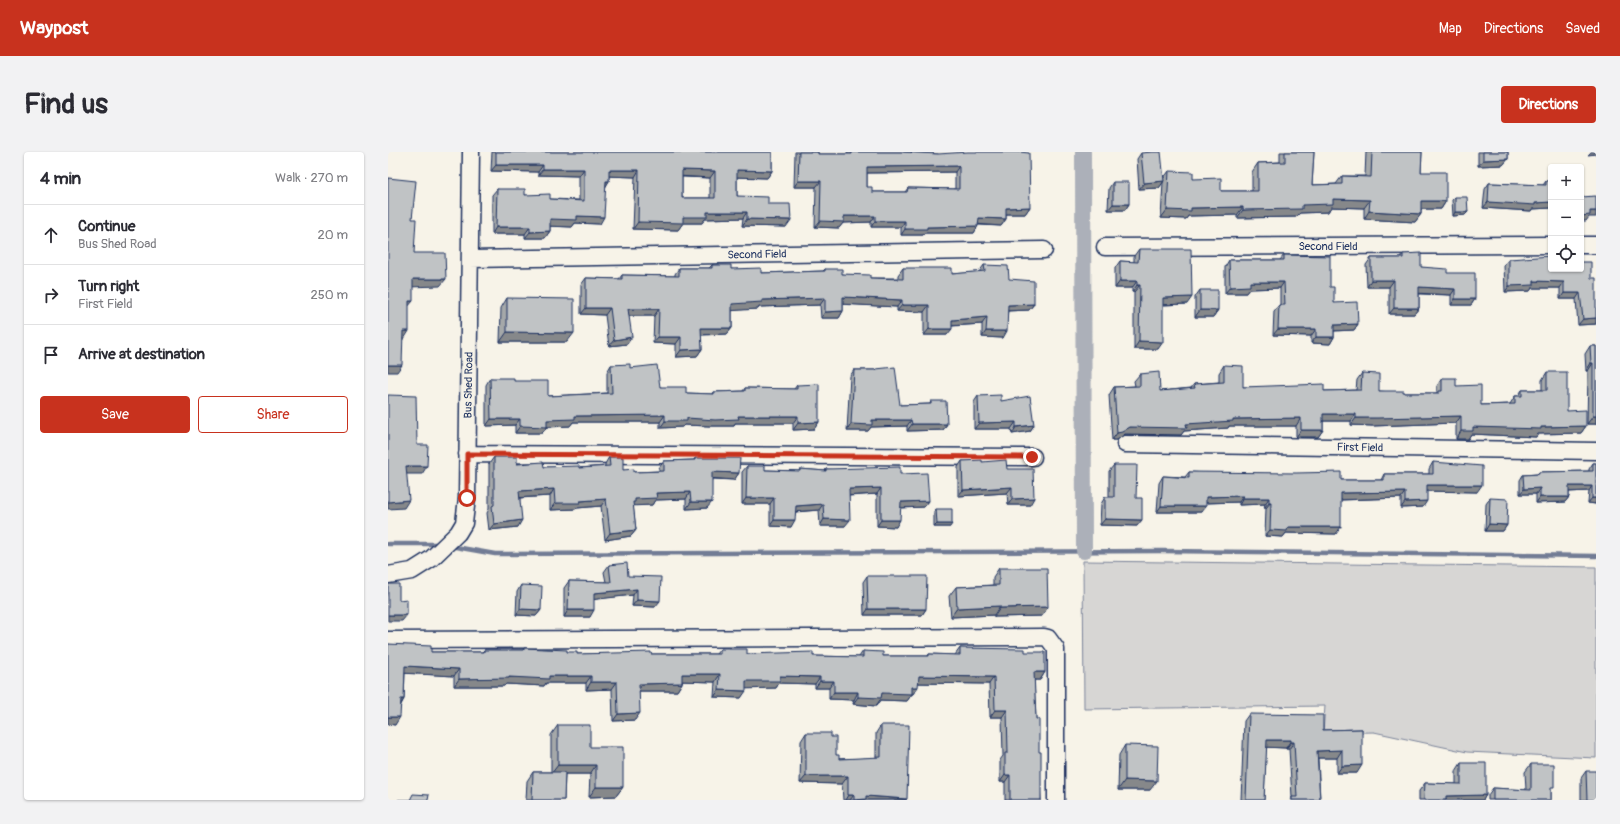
<!DOCTYPE html>
<meta charset="utf-8">
<style>
:root{--surface:#fff;--page:#f2f2f3;--text:#2b2b33;--muted:#7c7c81;--line:#e1e1e2;--accent:#c8321e}
body{margin:0;font-family:Pangolin,sans-serif;background:var(--page);color:var(--text)}
.controls{position:absolute;right:12px;top:12px;display:grid;overflow:hidden;border-radius:4px;box-shadow:0 1px 3px #0004}
.controls button{width:36px;height:36px;display:grid;place-items:center;padding:0;border:0;border-bottom:1px solid var(--line);background:var(--surface);color:var(--text);font:20px sans-serif}
.stop{position:absolute;width:12px;height:12px;margin:-9px;border:3px solid #c8321e;border-radius:50%;background:#fff}
.stop.end{background:#c8321e;border-color:#fff;box-shadow:0 1px 4px #0008}
.list{margin:0;padding:0;list-style:none}
h2{display:flex;justify-content:space-between;align-items:center;height:52px;margin:0;padding:0 16px;font-size:17px}
h2 small{font-size:13px;font-weight:400;color:var(--muted)}
.list li{display:grid;grid-template-columns:26px 1fr auto;gap:12px;align-items:center;box-sizing:border-box;height:60px;padding:0 16px;border-top:1px solid var(--line)}
.list b{display:block;font-size:15px;white-space:nowrap}
.list p{margin:0;font-size:13px;white-space:nowrap;color:var(--muted)}
.list em{font-size:13px;font-style:normal;color:var(--muted)}
.actions{display:flex;gap:8px;padding:12px 16px}
.actions a{flex:1;padding:9px 0;border:1px solid var(--accent);border-radius:4px;text-align:center;font-size:14px;color:var(--accent)}
.actions .main{background:var(--accent);color:#fff}
.icon{flex:none;width:22px;height:22px;fill:none;stroke:currentColor;stroke-width:2;stroke-linecap:round;stroke-linejoin:round}
.map{position:relative;flex:none;width:1208px;height:648px;overflow:hidden;border-radius:4px}
header{display:flex;align-items:center;gap:24px;box-sizing:border-box;height:56px;padding:0 20px;background:var(--accent);color:#fff}
header strong{font-size:19px}
nav{display:flex;gap:22px;margin-inline-start:auto;font-size:14px}
.intro{display:flex;align-items:center;justify-content:space-between;box-sizing:border-box;height:96px;padding:0 24px}
h1{margin:0;font-size:28px}
.button{padding:10px 18px;border-radius:4px;background:var(--accent);color:#fff;font-size:14px;font-weight:700}
main{display:flex;gap:24px;padding:0 24px}
aside{flex:1;background:var(--surface);border-radius:4px;box-shadow:0 1px 3px #0004}
.map>svg:first-child{display:block}
.green{fill:#d7d6d4;stroke:#798299}
.lines{fill:none;stroke-linecap:round;stroke-linejoin:round}
.stream{stroke:#727c95;stroke-width:4.5}
.canal{stroke:#acb0b9;stroke-width:16}
.minor-casing{stroke:#1b2f5e;stroke-width:19}
.minor{stroke:#f7f3e8;stroke-width:16}
.wall{fill:#a5a8a9;stroke:#1b2f5e;fill-rule:evenodd}
.shaded-wall{fill:#86888a;stroke:#1b2f5e}
.building{fill:#c0c3c5;stroke:#1b2f5e;fill-rule:evenodd}
.route{stroke:#c8321e;stroke-width:5}
.labels{text-anchor:middle;stroke-width:3;stroke-linejoin:round;paint-order:stroke}
.street-label{font-size:11px;fill:#1b2f5e;stroke:#f7f3e8}
</style>
<header>
<strong>Waypost</strong>
<nav><a>Map</a><a>Directions</a><a>Saved</a></nav>
</header>
<div class="intro"><h1>Find us</h1><a class="button">Directions</a></div>
<main>
<aside>
<h2>4 min<small>Walk · 270 m</small></h2>
<ul class="list">
<li><svg class="icon" aria-label="ahead" viewBox="0 0 24 24"><path d="M12 20V5M6 11l6-6 6 6"/></svg><div><b>Continue</b><p>Bus Shed Road</p></div><em>20 m</em></li>
<li><svg class="icon" aria-label="right" viewBox="0 0 24 24"><path d="M7 20v-9h11M14 6l5 5-5 5"/></svg><div><b>Turn right</b><p>First Field</p></div><em>250 m</em></li>
<li><svg class="icon" aria-label="arrive" viewBox="0 0 24 24"><path d="M6 21V4h12l-3 4 3 4H6"/></svg><div><b>Arrive at destination</b></div></li>
</ul>
<div class="actions"><a class="main">Save</a><a>Share</a></div>
</aside>
<div class="map">
<svg width="1208" height="648" viewBox="0 0 1208 648">
<rect width="100%" height="100%" fill="#f7f3e8"/>
<filter id="ink" filterUnits="userSpaceOnUse"><feTurbulence type="fractalNoise" baseFrequency=".025" numOctaves="2"/><feDisplacementMap in="SourceGraphic" scale="8" xChannelSelector="R" yChannelSelector="G"/><feConvolveMatrix kernelMatrix="1 2 1 2 8 2 1 2 1" color-interpolation-filters="sRGB"/></filter>
<g filter="url(#ink)">
<!-- green -->
<path class="green" d="M695 409 1208 415V606L1079 600 986 580 935 581 937 554 696 557Z"/>
<g class="lines">
<!-- stream -->
<path class="stream" d="M0 392H52
M62 394 107 402 774 399 1208 404"/>
<!-- canal -->
<path class="canal" d="M695 0 696 399"/>
<defs>
<path id="minor" d="M1193 93H1208
M717 95 1163 93
M82 107 656 98
M737 292 1208 299
M79 302 645 305
M0 423 24 419 43 407 70 381 76 371 79 346 83 0
M0 488 656 485 660 486 668 497V648"/>
</defs>
<!-- minor casing -->
<use href="#minor" class="minor-casing"/>
<!-- minor -->
<use href="#minor" class="minor"/>
</g>
<!-- wall -->
<path class="wall" d="M104 0H384V19L379 26 349 25V44L380 52 398 75 354 74 355 66 317 67 314 71H295L290 78 245 77 247 25 221 24V29L217 35 212 72 187 71 184 75 162 74V79L157 86H137V82H104V43L109 37 137 43 162 47 191 48V24L150 23V20L103 19ZM294 25 322 26V46H294Z
M407 0H430V2H459V0H514L550 2 642 55 637 62H618V67L613 74 590 73 586 81H536L535 83H513V75H483V70L455 71 451 76 427 75 428 35H406L407 1ZM567 20V37L520 36 517 40H484L479 35V21Z
M892 0H926L924 33 948 32 954 24H977L978 0H1034L1033 20 1058 49 1053 57H1033V62L1027 70 976 67V56L943 55 940 60 912 61 908 65 849 66V63L800 64 798 67 773 66 775 30 771 36 751 37 749 7 753 1 775 27 781 19 805 27 833 39H864V20L870 11 892 10Z
M1090 0H1120V7L1115 13 1090 14Z
M1158 29H1163V56L1144 57 1143 59 1095 56 1097 37 1101 31 1155 33Z
M725 30 741 52 737 58H720L721 36Z
M1067 45 1080 60 1077 63 1065 64 1064 48Z
M751 97 799 152 775 153 770 197H746V140H744V136H727V116L732 109 746 110V104Z
M1015 102 1033 115 1059 121 1087 147 1083 153H1063V143L1031 142V156L1026 162H1001V135H979L978 113 983 106H1012Z
M896 103 942 135 946 151 970 172 966 178 946 179V185L942 192 923 191V184L885 183 886 159 891 153H892V136L861 137 858 141H837V115L841 108H892Z
M1121 107 1203 126 1208 172 1190 173 1188 147H1172V136H1144L1142 139 1117 140 1116 113Z
M324 113 343 117 373 121 435 119 437 117 454 122 482 126H510V123L515 116 564 122 591 120 596 113 621 127 646 152 641 158 620 159 615 186 594 185V172L564 174 559 183H536V160L509 159V155L455 152V159L451 166H433L432 153 371 155 370 157 344 158V176L339 182 313 183 314 197 309 204 288 205V192L265 191 266 164H241L239 192 221 194 217 163 193 162V133L198 126 231 127 234 123 287 124V122L291 116H321Z
M812 138 830 158 825 165H807V145Z
M119 146 179 190H112L113 156Z
M1202 194H1208V272H1199L1200 219H1198L1197 202Z
M223 213 242 216 272 235 298 241 325 242 326 240 355 239 357 236 406 237 409 233 431 270 426 277 405 278V271H347L346 274H322L296 273 294 275 272 276V270H185L182 274 159 275 154 281H127V273L98 274V233L102 226 126 229 160 244 219 241V220Z
M836 213 855 235 936 239 968 238 969 228 974 221 991 239 1016 241H1049V234L1054 226 1068 234 1093 253 1122 252 1127 244H1130L1134 238H1154V228L1159 220 1179 259 1198 274 1193 281 1150 282 1148 285 1083 282 1080 287H1068V271L984 274 963 273V269H935V278L930 285H908V274H841L840 276 796 279 793 283 737 282 729 288H724L721 243 726 235 747 234 746 229 752 222 772 239 803 236 806 232 831 230V221Z
M488 217 512 253 542 252 543 249 559 272 555 278 519 279V274L483 275 480 279H459L462 224 466 218H487Z
M590 244 613 249 646 273 642 279 624 282 623 277H586V250Z
M106 305 129 312 156 315 191 316 217 314V312L221 305 235 318 246 320 271 319V316L276 309 306 308 307 306 351 321 346 328 324 327 319 356 298 357V347L267 348 264 353H245L248 378 243 384 217 388 213 354 189 356 187 357 162 358V344L132 346 130 375 101 378 99 361 101 357V312Z
M574 309 594 310 619 317 642 353H620L619 341 570 344V315Z
M1045 310 1089 340 1039 339 1035 355 1013 356V346L953 348 948 382 898 381 895 385 877 384 878 356H876L877 352 851 353V350L818 351 813 360H769L771 331 775 324 797 325 801 320 953 328H993L996 322H1041V317Z
M1205 311H1208V352L1200 351 1201 339 1181 340V345L1177 350 1148 351V342H1132V328L1135 323 1149 322 1151 320 1201 319V317Z
M726 313 748 346 749 374 712 373 713 352 717 345H721V319Z
M359 314 377 318 411 319 412 317 437 319 438 317 512 322 541 349 536 355 512 356 508 375 489 374V342L461 344 457 374H432L431 358 408 360 403 375 382 374V352H354V320Z
M1102 346 1119 373 1115 379H1097L1098 352Z
M548 357 562 375H546V360Z
M221 413 240 424 267 455 244 454 245 443 206 447 202 465H176V436L181 429 218 430 216 420Z
M611 416 654 464 606 465V463L563 465 561 444 568 435 605 433V425Z
M479 424 538 457 534 463H476L475 430Z
M133 433 153 458 148 464 128 463 129 440Z
M0 492 43 500H94L96 498H135L136 496 179 500 189 502H328L332 497 359 502 425 504 471 505 475 499 495 504H540L541 502 567 503 572 496 637 500 657 520 652 528H646L648 567 653 648H617V630H612V608L615 604 614 565H602L601 532 530 531 525 542H524L519 549 492 548 488 554 465 552 466 548 441 547V536H427V532L391 531 388 536H358L353 546 326 545 327 530 294 529V531L289 539H251L247 568 225 569 224 537 198 538V531H158L156 534 118 532 116 534H66V524L17 521 16 547 13 553 7 573 0 572Z
M861 562 935 578 974 577 969 621H949V606H930L932 648H902L904 645 901 597H898V596L878 595 876 648H853L856 569Z
M170 573 235 635 228 644 201 645 202 622H177L176 648H138L139 629 145 620H163V583Z
M493 573 518 648H455L454 632 412 631 413 589 418 581 443 585 448 603 451 607 488 606V581Z
M737 593 762 638H730L731 603Z
M1073 611 1098 643 1095 648H1031V639L1037 631 1068 632V619Z
M1143 612 1163 638V648H1100V643L1105 636 1138 638 1137 620Z
M1198 619 1208 648H1193V626Z"/>
<!-- shaded-wall -->
<path class="shaded-wall" d="M1203 0H1208V2L1200 3Z
M1120 7 1115 13 1090 14 1095 8Z
M108 13H155L150 20 103 19Z
M571 14 567 20 474 21 479 15Z
M155 17H196L191 24 150 23Z
M221 18H251L247 25 217 24Z
M294 18 327 19 322 26 289 24Z
M349 18 384 19 379 26 344 25Z
M218 29H221L217 36Z
M410 29H433L428 35H406Z
M776 29 771 36 751 37 756 31Z
M945 47 982 48 976 56 943 55 940 60 912 61 908 65 849 66 855 58 914 53Z
M1033 49H1058L1053 57H1027Z
M1100 50 1147 51 1163 50V56L1144 57 1143 59 1095 56Z
M725 52H741L737 58H720Z
M642 55 637 62H614L618 56Z
M855 55 849 63 800 64 798 67 773 66 779 58 803 56Z
M981 59 1033 62 1027 70 976 67Z
M1202 59H1208V65H1201L1198 69H1193V64Z
M319 60H359L355 66 317 67 314 71H295L290 78 245 77 250 70 295 65Z
M1067 60H1080L1077 63 1065 64Z
M189 64 216 65 212 72 187 71 184 75 157 74 162 67Z
M456 64H487L483 70 455 71 451 76 427 75 432 69Z
M591 66 618 67 613 74 586 72Z
M359 67 403 68 398 75 354 74Z
M487 69H517L513 75H483Z
M590 74 586 81H536L535 83H513L517 77 539 75Z
M108 75H142L137 82H104Z
M162 79 157 86H137L142 80Z
M25 127H58L52 134 20 135Z
M983 128H1006L1001 135H979Z
M732 129H749L744 136H727Z
M1146 129 1176 130 1172 136H1144L1142 139 1117 140 1121 134Z
M862 130H896L892 136 861 137 858 141H837L842 135Z
M749 133H752L746 140H744Z
M1031 135 1067 137 1063 143 1026 141Z
M1176 141H1192L1188 147H1172Z
M455 145 514 148 509 155 450 152Z
M804 145 799 152 770 153 775 146Z
M437 146 432 153 371 155 370 157 339 159 344 152 374 148Z
M1067 147H1087L1083 153H1063Z
M21 149H25L19 156Z
M646 152 641 158 615 159 620 153Z
M514 153H541L536 160 509 159Z
M198 156H222L217 163 193 162Z
M1006 156H1031L1026 162H1001Z
M240 157H271L266 164H235Z
M812 158H830L825 165H807Z
M455 159 451 166H433L437 160Z
M599 165 594 172 560 174 564 168Z
M1208 166V172L1190 173 1195 167Z
M970 172 966 178 942 179 946 173Z
M313 176H344L339 182 308 183Z
M541 177H564L559 183H536Z
M890 177H928L923 184 885 183Z
M15 179H21L16 187H10Z
M598 179H619L615 186 594 185Z
M119 180 186 181 179 190H112Z
M244 185 239 192 221 194 226 188Z
M270 185H293L288 192 265 191Z
M928 185H946L942 192 923 191Z
M751 189 775 190 770 197H746Z
M314 197 309 204 288 205 293 198Z
M1203 211H1205L1200 219H1198Z
M0 213H14L9 220H0Z
M935 262H968L963 269H930Z
M277 263 272 270H185L182 274 157 275H159L154 281H127L132 274 159 268 187 264Z
M350 264H410L405 271H347L346 274H322L296 273 294 275 272 276 277 269 299 266Z
M1073 264 1068 271 984 274 963 273 968 266Z
M1205 264H1208V272H1199Z
M913 266 908 274H841L840 276 796 279 793 283 737 282 729 288H724L729 281 742 275 798 272 845 267Z
M103 267H132L127 273 98 274Z
M484 268H523L519 274 483 275 480 279H459L463 272Z
M431 270 426 277 405 278 410 271Z
M628 270 623 277H586L591 271Z
M524 272H559L555 278 519 279Z
M646 273 642 279 624 282 628 275Z
M1198 274 1193 281 1150 282 1148 285 1083 282 1080 287H1068L1073 279 1085 275H1153Z
M913 278H935L930 285H908Z
M18 314H39L34 322H12Z
M324 320 351 321 346 328 319 326Z
M1039 333H1094L1089 340 1034 339Z
M1181 334H1204L1201 339 1177 340Z
M624 335 619 341 570 344 575 338Z
M493 336 489 342 456 344 461 337Z
M1152 336 1148 342H1132L1136 337Z
M166 337 162 344 126 346 131 339Z
M302 340 298 347 267 348 264 353 242 354 247 347 268 341Z
M1017 340 1013 346 948 348 953 341Z
M855 344 851 350 813 351 818 345Z
M1152 345H1181L1177 350 1148 351Z
M358 346H386L382 352H354Z
M646 346 642 353H620L624 347Z
M855 346H881L877 352 851 353Z
M1204 346H1208V352L1200 351Z
M218 347 213 354 189 356 187 357 162 358 167 351Z
M21 348 16 356 0 357V350Z
M541 349 536 355 508 356 513 350Z
M1039 349 1035 355 1013 356 1017 350Z
M303 350H324L319 356 298 357Z
M881 350H883L878 356H876Z
M435 352 431 358 403 360 408 354Z
M773 354H818L813 360H769Z
M436 367 462 368 457 374H432Z
M717 367 754 368 749 374 712 373Z
M134 368 130 375 101 378 106 372Z
M386 368H407L403 375 382 374Z
M493 368H512L508 375 489 374Z
M549 372H564L562 375H546Z
M1101 372 1119 373 1115 379H1097Z
M900 375H953L948 382 898 381 895 385 877 384 882 378Z
M248 378 243 384 217 388 222 381Z
M249 437 245 443 202 448 206 441Z
M249 448 272 449 267 455 244 454Z
M612 454 606 463 563 465 569 456Z
M660 455 654 464 606 465 612 456Z
M132 457 153 458 148 464 128 463Z
M480 457H538L534 463H476Z
M180 458H206L202 465H176Z
M0 463H19L14 469H0Z
M17 514 71 517 66 524 12 521Z
M646 520H657L652 528H641Z
M294 522H332L327 530 289 529Z
M161 524H203L198 531H158L156 534 118 532 116 534H66L71 527Z
M392 524 432 525 427 532 391 531 388 536 353 537 358 529Z
M531 524 606 525 601 532 526 531Z
M432 529H446L441 536H427Z
M203 530H229L224 537 198 538Z
M294 531 289 539H246L251 532Z
M524 535H530L525 542H524L519 549 492 548 488 554 465 552 470 545 494 541Z
M331 538 358 539 353 546 326 545Z
M446 540H470L466 548 441 547Z
M13 547H16L11 555Z
M607 558H619L614 565H602Z
M252 561 247 568 225 569 230 562Z
M0 565H12L7 573 0 572Z
M879 588H903L898 596 873 595Z
M903 590H906L901 597H898Z
M954 598 949 606H924L929 599Z
M170 613H208L202 622H163Z
M974 613 969 621H949L954 614Z
M617 623H622L617 630H612Z
M418 624H460L454 632 412 631Z
M737 628 769 629 762 638H730Z
M208 635H235L228 644 201 645Z
M460 643H466L462 648H457Z
M1098 643 1095 648H1055L1058 644Z
M478 644 519 647 518 648H466Z"/>
<!-- building -->
<path class="building" d="M108 0H384V19L349 18V44L380 45V52H402L403 68 359 67V60H319V65H295V71L250 70 251 18H221V29H218L216 65 189 64V68L162 67V79L142 80V75H108L109 37H137V43L162 42V47L196 49V17H155V13H108ZM294 18 327 19V46H294Z
M411 0H430V2H464V0H514L550 2 580 0H631L641 1 642 55 618 56V67L591 66 590 74 539 75V77H517V69H487V64H456V70L432 69 433 29H410ZM571 14V37L520 36 519 40H484V35H479V15Z
M765 0H773L776 29 756 31 753 1Z
M897 0H926L924 33 954 32V24L983 25 984 0H1034L1033 20H1058V49H1033V62L981 59 982 48 945 47V52L914 53V57L855 58V55L803 56V59L779 58 781 19 805 20V27L833 26V39H870V11L897 10Z
M1095 0H1120V7L1095 8Z
M0 26 28 29 24 67H28L26 101H57L58 127H25V149H21V179H15L14 213H0Z
M1158 29H1163V50L1147 51V53L1100 50 1101 31 1158 33Z
M725 30H741V52H725Z
M1208 44V59H1202V63L1193 64V45Z
M1067 45H1079L1080 60H1067Z
M751 97H803L804 145 775 146V190L751 189 752 133H749V129H732V109L750 110Z
M1033 101V115L1059 117V121H1087V147H1067V137L1031 135V156H1006V128H983V106H1015V102Z
M896 103 942 104V135H946V151L969 150 970 172 946 173V185H928V177H890L891 153H897L896 130H862V134L842 135 841 108H896Z
M1163 104V117H1193V110H1203V126H1208V166L1195 167 1192 141H1176V130L1146 129V133L1121 134V107Z
M324 113H343V117L373 116V121L437 119V117H454V122L482 123V126L515 127V116H564V122L597 119 596 113 620 114 621 127 646 129V152L620 153 619 179H598L599 165 564 168V177H541V153H514V148L455 145V159L437 160V146L374 148V150L344 152V176H313L314 197 293 198V185H270L271 157H240L244 185 226 188 222 156H198V126L234 127V123L291 124V116H324Z
M812 138H830V158H812Z
M119 146 186 147V181L119 180Z
M1202 194H1208V264H1205V211H1203Z
M242 212V216L269 213 272 235H298V241L326 242V240L357 239V236L409 237V233L431 232V270L410 271V264H350L351 267 327 268 299 266V269H277V263L187 264V267L159 268V275L132 274V267H103L102 226H126V229H160V244L224 241 223 213Z
M836 213 855 214V235L936 232V239L973 238 974 221 991 222V239H1016V241H1051V239H1054V226H1068V234L1093 233V253L1127 252V244H1134V238H1159V220H1179V259L1198 258V274L1153 275V277L1085 275V279H1073V264L990 266H968V262H935V278H913V266L845 267V269L798 272 799 276 742 275 734 280 729 281 726 235 752 234V222L771 220 772 239 807 236 806 232 836 230Z
M507 215 512 253 543 252V249H558L559 272H524L523 268H484V273L463 272 466 218H488V217Z
M0 243 28 244 29 293H40L39 314H18L21 348 0 350Z
M613 243V249L642 244 646 273 628 275V270L591 271 590 244Z
M106 305H129V312L155 310 156 315 191 314V316L222 314 221 305H235V318L246 317V320L276 319V309L307 308V306H352L351 321 324 320V350H303L302 340 268 341 269 346 247 347V350H245L248 378 222 381 218 347 192 349V351H167L166 337 131 339 134 368 106 372 104 354 106 353Z
M594 308V310L618 308 619 317H645L646 346 624 347V335L575 338 574 309Z
M1045 310 1094 314V333H1039V349L1017 350V340L953 341V375H900L899 379 882 378 883 350H881V346H855V344L818 345V354H773L775 324 801 326V320L908 321 953 320V328H996V322H1045Z
M1205 311H1208V346H1204V334H1181V345H1152V336L1136 337 1135 323 1151 322V320L1205 319Z
M726 313H749L748 346H754V368L717 367V345H726Z
M359 314H377V318L412 319V317L438 319V317L512 315V322L539 321 541 349 513 350 512 368H493V336L461 337 462 368 436 367 435 352 408 354 407 368H386V346H358Z
M1102 346 1120 347 1119 373 1101 372Z
M548 357H564V372H549Z
M239 411 240 424 273 425 272 449 249 448V437L206 441V458H180L181 429 223 430 221 413Z
M611 416H659L660 455 612 456V454L569 456 568 435 611 433Z
M479 424H539L538 457H480Z
M0 432H11V448L19 447V463H0Z
M133 433 154 434 153 458 132 457Z
M0 492 43 494V500H96V498H136V496L179 498V500H189V502L263 500V502H332V497H359V502L425 500V504L475 505V499L495 500V504H541V502L572 503V496L637 497V500H657V520H646L648 567H651V600H653V648H622V623H617V601H620L619 558H607L606 525 531 524 530 535H524V542L494 541 493 546 470 545V540H446V529H432V525L392 524V529H358V539L331 538 332 522H294V531L251 532 252 561 230 562 229 530H203V524H161V527L121 525V526L71 527V517L17 514 16 547H13L12 565H0Z
M861 562 935 563V578L974 577V613L954 614V598L929 599 932 648H904V645H909L906 590H903V588H879L876 648H858Z
M170 573H202V595H235V635H208V613H170Z
M493 573H521L519 647 478 644V647L466 648V643H460V624H418V581H443V585H448V603H451V607L493 605Z
M737 593 770 594 769 629 737 628Z
M1073 611H1098V643L1058 644V648H1036L1037 631 1073 632Z
M1143 612H1166V635H1163V648H1105V636L1143 638Z
M1198 619H1208V648H1199Z
M145 620H177L176 648H144Z
M25 642 41 643 40 648H10H22Z"/>
</g>
<g class="lines" filter="url(#ink)">
<!-- route -->
<path class="route" d="M79 346V302L644 305"/>
</g>
<g class="labels">
<!-- street labels -->
<g class="street-label">
<text x="940" y="98">Second Field</text>
<text transform="translate(369 102) rotate(-1)" y="4">Second Field</text>
<text transform="translate(80 233) rotate(-89)" y="4">Bus Shed Road</text>
<text transform="translate(972 295) rotate(1)" y="4">First Field</text>
</g>
</g>
</svg>
<div class="controls">
<button>+</button>
<button>−</button>
<button><svg class="icon" aria-label="locate" viewBox="0 0 24 24"><circle cx="12" cy="12" r="6"/><path d="M12 2v4M12 18v4M2 12h4M18 12h4"/></svg></button>
</div>
<div class="stop" style="left:79px;top:346px"></div>
<div class="stop end" style="left:644px;top:305px"></div>
</div>
</main>
